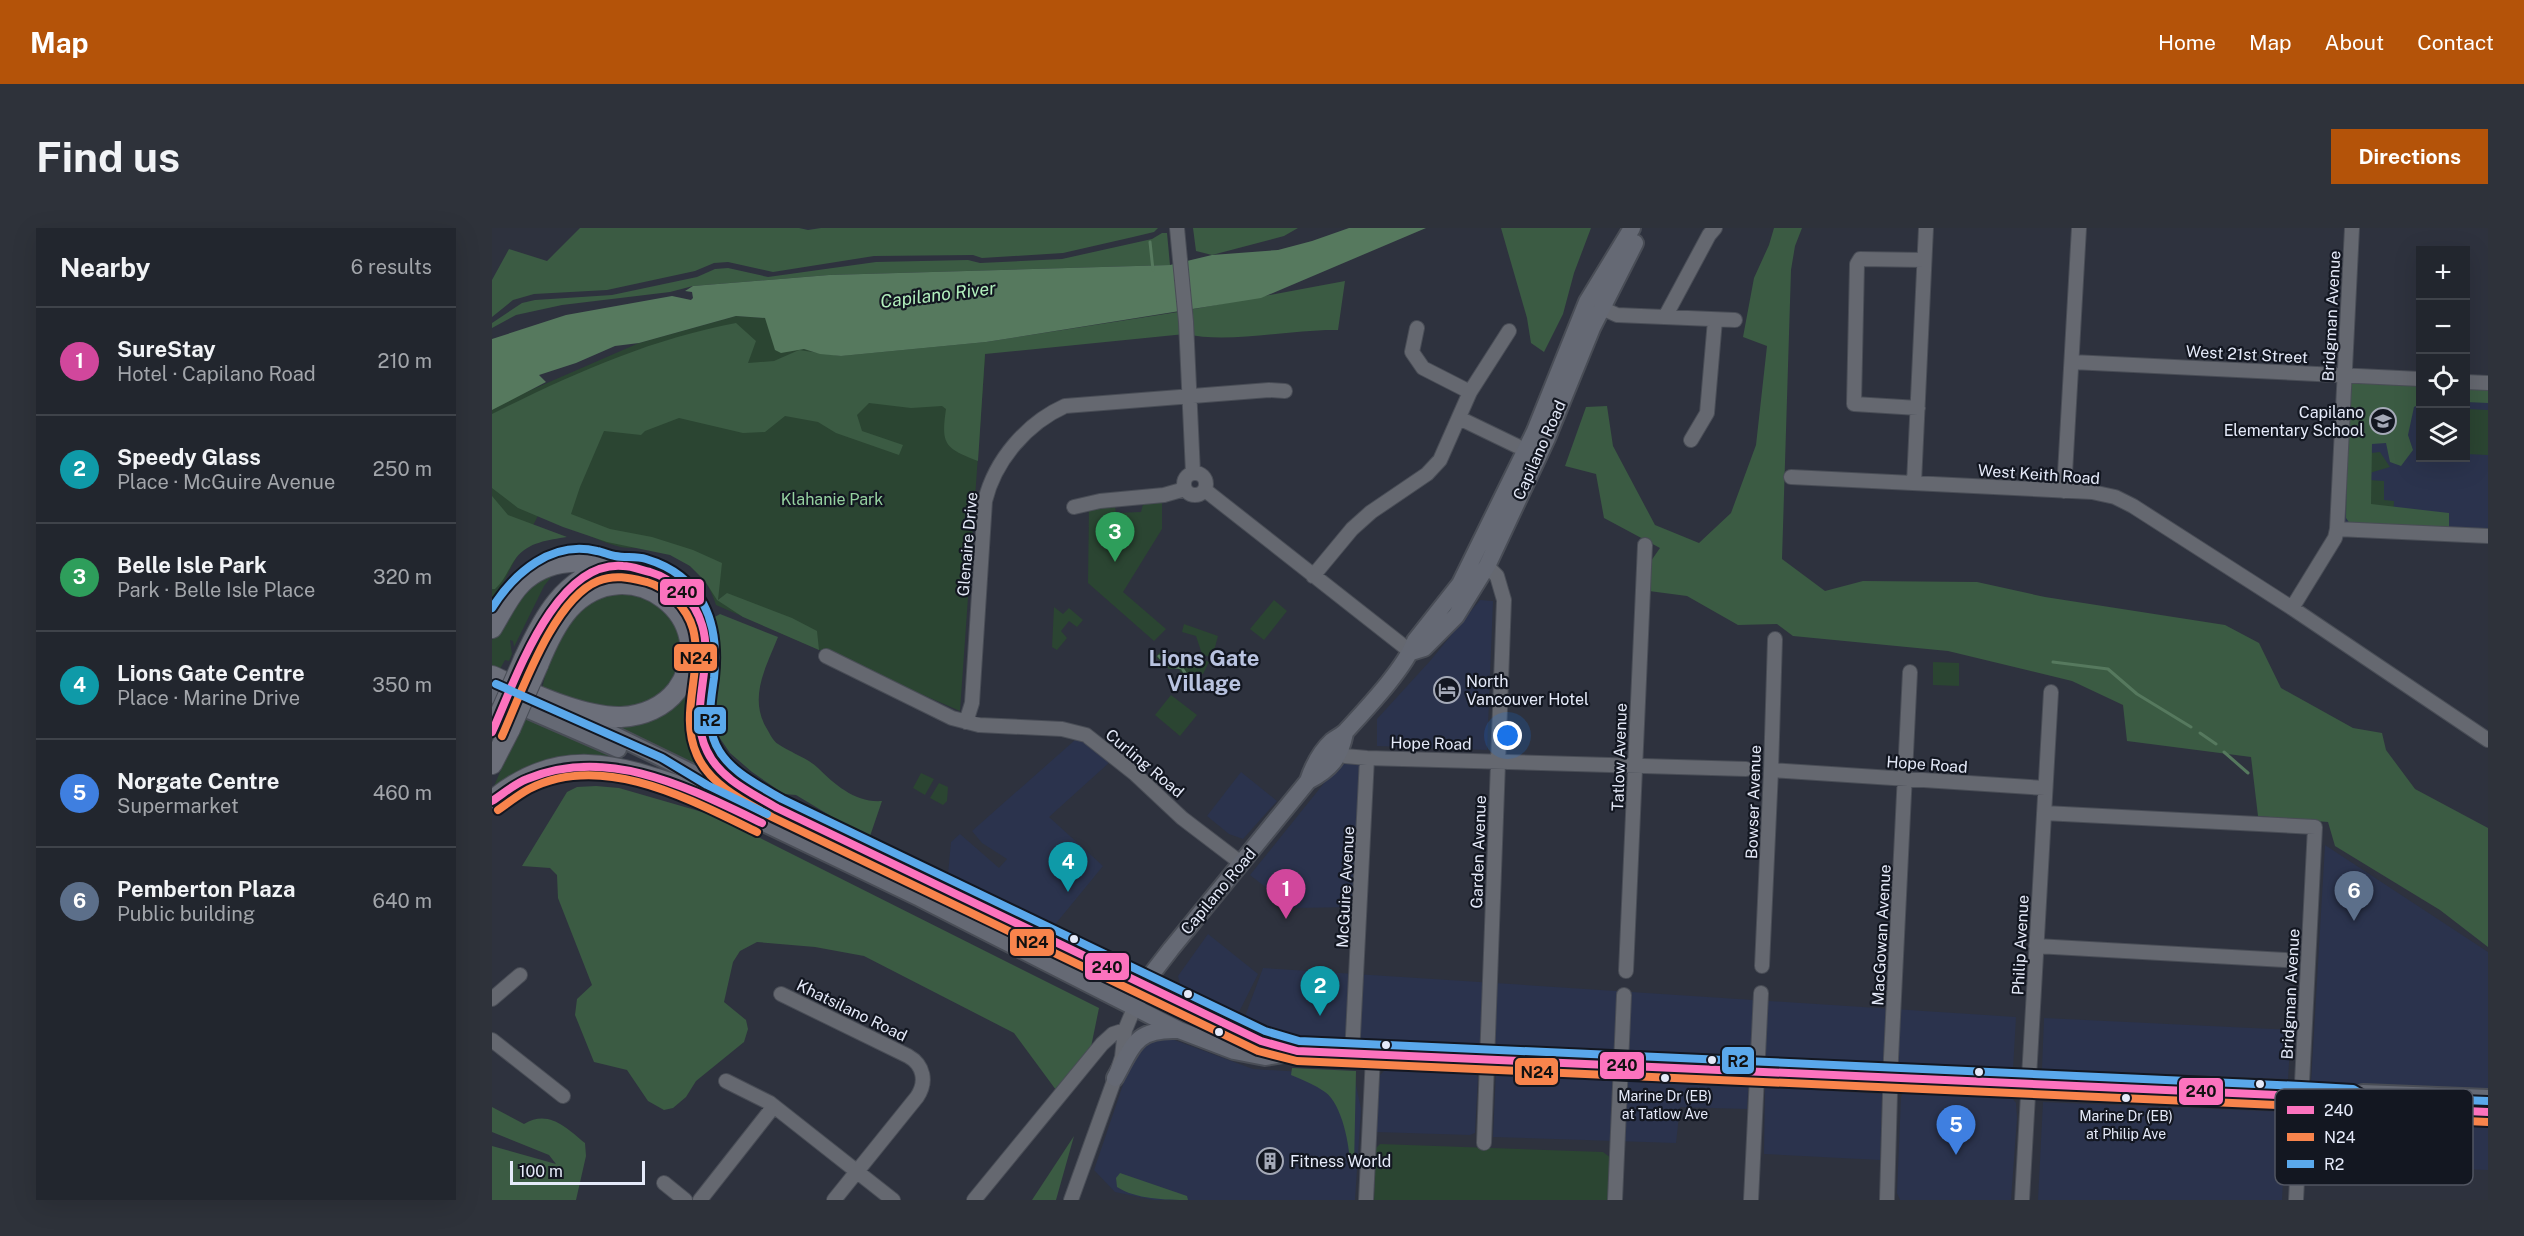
<!DOCTYPE html>
<meta charset="utf-8">
<style>
:root{--surface:#22262e;--page:#2e323a;--text:#f1f3f6;--muted:#a2a5aa;--line:#3f434a;--accent:#b45309}
body{margin:0;font-family:"Public Sans",sans-serif;background:var(--page);color:var(--text)}
.controls{position:absolute;right:18px;top:18px;display:grid;overflow:hidden;border-radius:0px;box-shadow:0 6px 24px #0002}
.controls button{width:54px;height:54px;display:grid;place-items:center;padding:0;border:0;border-bottom:2px solid var(--line);background:var(--surface);color:var(--text);font:30px sans-serif}
.scale{position:absolute;left:18px;bottom:15px;width:135px;box-sizing:border-box;padding-left:6px;border:3px solid #e5eaf9;border-top:0;font-size:16px;line-height:21px;white-space:nowrap;color:#e5eaf9;-webkit-text-stroke:4px #131721;paint-order:stroke}
.you{position:absolute;left:1016px;top:508px;width:21px;height:21px;margin:-15px;border:4px solid #fff;border-radius:50%;background:#1a73e8;box-shadow:0 0 0 9px #1a73e833}
.badge{display:grid;place-items:center;width:39px;height:39px;border-radius:50%;background:var(--accent);color:#fff;font-size:20px;font-weight:700}
.pin{position:absolute;translate:-50% -50px;filter:drop-shadow(0 2px 3px #0008)}
.pin::after{content:'';position:absolute;top:32px;width:21px;height:18px;background:inherit;clip-path:polygon(0 0,100% 0,50% 100%)}
.list{margin:0;padding:0;list-style:none}
h2{display:flex;justify-content:space-between;align-items:center;height:78px;margin:0;padding:0 24px;font-size:26px}
h2 small{font-size:20px;font-weight:400;color:var(--muted)}
.list li{display:grid;grid-template-columns:39px 1fr auto;gap:18px;align-items:center;box-sizing:border-box;height:108px;padding:0 24px;border-top:2px solid var(--line)}
.list b{display:block;font-size:22px;white-space:nowrap}
.list p{margin:0;font-size:20px;white-space:nowrap;color:var(--muted)}
.list em{font-size:20px;font-style:normal;color:var(--muted)}
.icon{flex:none;width:33px;height:33px;fill:none;stroke:currentColor;stroke-width:2;stroke-linecap:round;stroke-linejoin:round}
.map{position:relative;flex:none;width:1996px;height:972px;overflow:hidden;border-radius:0px}
header{display:flex;align-items:center;gap:36px;box-sizing:border-box;height:84px;padding:0 30px;background:var(--accent);color:#fff}
header strong{font-size:28px}
nav{display:flex;gap:33px;margin-inline-start:auto;font-size:21px}
.intro{display:flex;align-items:center;justify-content:space-between;box-sizing:border-box;height:144px;padding:0 36px}
h1{margin:0;font-size:42px}
.button{padding:15px 27px;border-radius:0px;background:var(--accent);color:#fff;font-size:21px;font-weight:700}
main{display:flex;gap:36px;padding:0 36px}
aside{flex:1;background:var(--surface);border-radius:0px;box-shadow:0 6px 24px #0002}
.map>svg:first-child{display:block}
.built{fill:#2b334d}
.green{fill:#2b4532}
.forest{fill:#3b5b43}
.water{fill:#56795e}
.lines{fill:none;stroke-linecap:round;stroke-linejoin:round}
.stream{stroke:#56795e;stroke-width:3}
.minor-casing{stroke:#494d56;stroke-width:16}
.major-casing{stroke:#494d56;stroke-width:20}
.highway-casing{stroke:#494d56;stroke-width:22}
.minor{stroke:#656870;stroke-width:14}
.major{stroke:#656974;stroke-width:16}
.highway{stroke:#6c6f7a;stroke-width:20}
.highway-bridge-casing{stroke:#494d56;stroke-width:22;stroke-linecap:butt}
.highway-bridge{stroke:#6c6f7a;stroke-width:20}
.bus-1-casing{stroke:#131721;stroke-width:12}
.bus-2-casing{stroke:#131721;stroke-width:12}
.bus-3-casing{stroke:#131721;stroke-width:12}
.bus-1{stroke:#fc73be;stroke-width:8}
.bus-2{stroke:#f8844c;stroke-width:8}
.bus-3{stroke:#5aa8eb;stroke-width:8}
.bus-dot{fill:#e5eaf9;stroke:#131721;stroke-width:2}
.labels{text-anchor:middle;stroke-width:4.5;stroke-linejoin:round;paint-order:stroke}
.bus-label{font-size:14px;fill:#e5eaf9;stroke:#131721}
.street-label{font-size:16px;fill:#e5eaf9;stroke:#131721}
.poi-label{font-size:16px;fill:#e5eaf9;stroke:#131721;text-anchor:start}
.park-label{font-size:16px;fill:#95d1a0;stroke:#131721}
.water-label{font-size:18px;font-style:italic;fill:#b2f0bd;stroke:#131721}
.district-label{font-size:22px;font-weight:bold;fill:#b9c3e0;stroke:#131721}
.key{fill:#131721;stroke:#525662;stroke-width:1.5}
.key-label{font-size:16px;fill:#e5eaf9}
.line-badge{stroke:#131721;stroke-width:2}
.pale-badge-label{font-size:16px;text-anchor:middle;font-weight:bold;fill:#111}
</style>
<header>
<strong>Map</strong>
<nav><a>Home</a><a>Map</a><a>About</a><a>Contact</a></nav>
</header>
<div class="intro"><h1>Find us</h1><a class="button">Directions</a></div>
<main>
<aside>
<h2>Nearby<small>6 results</small></h2>
<ul class="list">
<li><span class="badge" style="background:#d1479c">1</span><div><b>SureStay</b><p>Hotel · Capilano Road</p></div><em>210 m</em></li>
<li><span class="badge" style="background:#0f9aa8">2</span><div><b>Speedy Glass</b><p>Place · McGuire Avenue</p></div><em>250 m</em></li>
<li><span class="badge" style="background:#2e9e5b">3</span><div><b>Belle Isle Park</b><p>Park · Belle Isle Place</p></div><em>320 m</em></li>
<li><span class="badge" style="background:#0f9aa8">4</span><div><b>Lions Gate Centre</b><p>Place · Marine Drive</p></div><em>350 m</em></li>
<li><span class="badge" style="background:#3f7fe0">5</span><div><b>Norgate Centre</b><p>Supermarket</p></div><em>460 m</em></li>
<li><span class="badge" style="background:#5c6f8a">6</span><div><b>Pemberton Plaza</b><p>Public building</p></div><em>640 m</em></li>
</ul>
</aside>
<div class="map">
<svg width="1996" height="972" viewBox="0 0 1996 972">
<rect width="100%" height="100%" fill="#2e323e"/>
<!-- built -->
<path class="built" d="M1853 151 1928 154V230H1974V156L1996 157V305L1852 299Z
M988 372 1001 373 995 522 885 518V491L938 433Z
M583 512H592L619 533 557 589 611 638 561 699 456 646 459 614 468 606 507 640 515 631 490 615 480 603Z
M849 534 870 535 863 679 800 680 758 647Z
M749 544 785 573 751 611 737 606 715 588Z
M1833 617 1996 724V862L1819 855Z
M716 706 766 746 746 786 688 757 686 748Z
M771 740 1524 789 1521 841 1258 831 1255 881 1188 879 1184 915 1001 909 1005 820H883L782 807 752 791Z
M1552 790 1799 802 1796 851 1550 841Z
M663 808 677 810 761 841 862 847 869 881 863 972H662L623 964 602 942 638 836Z
M895 840 982 844 986 849 983 905 978 907 884 904 888 847Z
M1273 859 1390 866 1388 932 1272 926Z
M1416 864 1516 869 1521 871 1524 875 1525 890 1519 972H1408L1405 965 1409 869 1411 865Z
M1551 874 1795 884 1790 972H1546Z
M1821 885 1996 892V942L1820 935Z"/>
<!-- green -->
<path class="green" d="M244 88 273 90 313 121 336 129 494 114 468 483 224 377C214 343 187 325 153 320 144 319 134 321 125 318 99 311 73 295 48 284L0 376V179L147 115Z
M1974 181 1996 182V227L1974 226Z
M1888 224 1898 239 1874 246 1870 226Z
M1863 251 1892 253V272L1902 273 1901 294 1862 293Z
M670 274V301L631 364 674 401 662 413 596 355 597 279 623 278 624 285 649 284 651 276Z
M58 343 60 348 52 358 22 419 21 413 18 412 20 426 17 433 13 432 8 441 0 438V412L27 365Z
M127 365C145 368 159 371 173 383 207 411 183 469 144 478 114 485 79 469 50 460L53 449 49 447C68 410 81 372 127 365Z
M782 372 795 383 772 412 758 401Z
M562 379 571 386 577 380 591 392 585 399 577 393 569 403 575 410 565 422 560 419Z
M692 396 726 408 720 430 710 426 704 408 690 404Z
M670 422 672 429 682 423 688 426 682 434 685 436 691 437 704 424 707 429 717 434 711 446H699L693 453 687 441H677L664 429Z
M1441 434 1467 435V458L1441 457Z
M202 445C201 485 193 509 218 544L118 498Z
M679 467 705 487 688 508 663 487Z
M36 487 136 533 0 563 28 497H31Z
M429 545 442 551 433 567 421 560Z
M447 555 456 559 455 573 451 577 438 570Z
M888 916 1111 924 1119 930 1117 972H882L884 920Z"/>
<!-- forest -->
<path class="forest" d="M88 0H307L316 2 329 0H666L662 4 641 9 571 25 490 30 481 27 382 28 281 44 236 34 222 35 203 43 115 62 42 66 21 72 0 89V52L17 21 55 33Z
M701 0H806L792 8 720 27 704 23Z
M1009 0H1099L1082 45 1071 86 1052 124 1039 115 1035 90Z
M1282 0H1310L1303 18 1299 42 1290 331 1333 363 1371 353 1485 354 1553 369 1733 397 1767 415 1789 460 1861 500 1890 505 1894 522 1923 561 1996 600V719L1948 682 1843 618 1836 594 1766 588 1759 529 1635 513 1631 477 1580 453 1456 423 1301 408 1285 396 1246 397 1195 368 1157 363 1152 343 1168 320 1112 290 1104 246 1073 238 1094 179 1115 178 1121 218 1163 297 1207 315 1239 285 1264 217 1275 118 1251 109 1262 50 1277 17Z
M670 5H675L678 37 337 47 201 58 178 64 70 77 24 87 0 100V95L30 75 43 72 120 67 205 49 223 41 236 40 276 49 384 34 476 32 488 35 570 31 660 11Z
M853 53 846 102C798 101 738 116 693 106L493 126 486 233C452 220 449 216 454 181L450 178 419 180 377 175 365 187 370 203 411 217 407 227 344 205 326 194 293 188 273 204 251 205 187 190 153 203 149 207 112 203 88 259 79 286 118 301 160 309 201 322 230 335 226 372 235 365 300 390 325 403 327 422 251 389 225 372 213 353 198 338 178 327 115 314 71 299 26 280 0 260V186C78 147 158 111 244 95L264 113 256 135 282 133 307 122 349 128 494 114 686 84Z
M1858 153 1928 156V176L1922 179 1916 207 1921 222 1909 238 1898 234 1894 215 1880 216 1879 276 1957 285V300H1861L1854 290 1856 158Z
M1974 158 1996 159V175L1974 174Z
M0 268 16 287 75 309C57 312 36 314 24 330 16 341 13 352 3 361H0Z
M228 386 286 409C274 439 256 470 275 501 278 506 281 513 286 516 299 525 314 529 326 540 343 557 364 575 390 573L377 611 304 567 292 566 260 544 238 525 225 506 221 485 229 432 221 390Z
M104 558 127 560 224 588 607 780 599 819 564 862 522 805 372 728 323 719 265 714 248 723 241 734 232 774 254 792 256 801 252 814 204 853 194 869 181 880 172 882 156 873 135 842 102 834 83 787 85 771 100 757 66 670 65 647 58 640 30 638 75 564 85 559Z
M800 840 864 843 862 939 858 938C858 918 850 876 833 864 823 857 811 852 799 847Z
M0 879 32 896C56 881 74 899 93 915L94 928 84 972H0V918L64 936 57 927 0 904Z
M582 908 564 972H540Z
M628 945 695 968 696 972C674 972 643 971 625 959L624 950Z"/>
<!-- water -->
<path class="water" d="M857 0H934L769 70 494 114 349 128 328 126 312 121 289 125 283 122 273 90 244 88 147 115 123 118 84 135 47 147 54 154 0 182V111L74 87 180 68 199 72 201 70 200 64 193 63 201 58 337 47 678 37 720 27 786 22 820 13Z"/>
<g class="lines">
<!-- stream -->
<path class="stream" d="M658 14 661 42
M667 428 675 437 690 440 696 450
M1561 434 1616 441 1645 466 1699 499
M1708 505 1724 516
M1732 524 1756 545"/>
<defs>
<path id="minor" d="M685 0 694 94 701 245
M1103 77 1125 87 1243 92
M1173 89 1217 7 1223 0
M925 100 920 124 931 140 978 164
M1580 134 1928 151
M1974 154 1996 155
M1426 180 1362 176 1365 36 1368 31 1432 32
M967 190 1025 218
M1199 212 1215 185 1223 92
M692 256a11 11 0 1 1 22 0a11 11 0 1 1-22 0Z
M1299 249 1600 264 1623 269 1641 278 1800 380 1996 512
M1422 255 1434 0
M713 262 919 424
M1572 263 1587 0
M582 279 608 273 672 267 693 261
M1845 301 1996 308
M821 348 860 301 879 284 935 246 948 232 978 164 1017 103
M1800 380 1843 310 1845 301 1860 0
M334 428 460 490 487 497 570 501 594 507 642 545 690 590 749 635
M474 494 480 475 493 273C503 232 535 195 573 178L777 162 793 163
M849 523 853 528 875 530 1254 541
M1279 542 1553 560
M1552 585 1823 599 1804 972
M1544 718 1793 732
M1270 738 1279 542 1283 411
M1134 743 1153 317
M289 766 416 828C432 837 435 854 425 869L342 972
M0 771 28 747
M0 812 71 868
M860 827 875 530
M234 853 278 875 401 972
M992 915 1012 372 1005 348 995 338
M172 955 193 972
M208 972 282 878
M482 972 610 816 621 806 633 802
M579 972 623 850 630 829 633 802 643 778
M874 972 881 828
M1123 972 1132 767
M1259 972 1269 765
M1395 972 1399 830 1418 444
M1530 972 1559 464"/>
<path id="major" d="M919 424 932 420 964 388 995 338 1055 210 1100 100 1143 15
M0 466 126 521
M77 485 256 572 285 580 769 813 805 823 1809 868 1859 871 1870 878 1996 884
M816 553C821 538 828 524 840 513 845 509 851 507 855 502 875 480 913 440 923 413L968 356 1043 203 1095 74 1140 0
M199 560 428 670 687 802 742 823 773 829 798 825
M643 778 662 743 679 721 816 553C839 541 848 530 853 505
M623 850C641 818 643 801 684 802
M1859 871 1871 865 1996 870"/>
<path id="highway" d="M0 400C8 387 15 372 25 360 48 332 87 329 119 338
M32 431C51 390 72 350 119 339 137 336 157 341 172 350 252 396 185 466 215 524 229 551 260 565 285 580
M0 448C36 464 90 490 129 489 151 488 172 479 185 462 235 391 136 316 77 381 63 397 54 417 46 437
M0 536 18 501
M0 573C71 513 133 540 210 566"/>
</defs>
<!-- minor casing -->
<use href="#minor" class="minor-casing"/>
<!-- major casing -->
<use href="#major" class="major-casing"/>
<!-- highway casing -->
<use href="#highway" class="highway-casing"/>
<!-- minor -->
<use href="#minor" class="minor"/>
<!-- major -->
<use href="#major" class="major"/>
<!-- highway -->
<use href="#highway" class="highway"/>
<defs>
<path id="highway-bridge" d="M4 495 32 431
M18 501 46 437"/>
</defs>
<!-- highway-bridge casing -->
<use href="#highway-bridge" class="highway-bridge-casing"/>
<!-- highway-bridge -->
<use href="#highway-bridge" class="highway-bridge"/>
<defs>
<path id="bus-1" d="M0 504C23 454 62 332 131 338 140 338 149 342 158 344 182 351 203 373 210 397 223 439 195 483 215 523 228 551 260 565 285 580L769 813 805 823 1809 868 1859 871 1870 878 1996 884
M0 573C11 566 22 556 35 551 116 517 197 560 270 595"/>
<path id="bus-2" d="M10 508C29 466 61 371 106 353 123 346 138 350 155 354 176 360 195 380 201 401 212 443 186 485 205 527 218 557 253 574 280 589L766 823 805 833 1808 878 1856 881 1870 888 1996 894
M6 582C16 575 26 567 37 561 111 523 199 572 265 604"/>
<path id="bus-3" d="M0 380C22 345 60 312 105 323 111 324 117 327 123 328 133 330 144 328 154 331 211 348 228 395 222 450 219 472 214 496 224 517 236 543 266 557 290 571L773 803 807 813 1809 858 1861 861 1873 868 1996 873
M4 456 170 530 215 557 275 586"/>
</defs>
<!-- bus-1 casing -->
<use href="#bus-1" class="bus-1-casing"/>
<!-- bus-2 casing -->
<use href="#bus-2" class="bus-2-casing"/>
<!-- bus-3 casing -->
<use href="#bus-3" class="bus-3-casing"/>
<!-- bus-1 -->
<use href="#bus-1" class="bus-1"/>
<!-- bus-2 -->
<use href="#bus-2" class="bus-2"/>
<!-- bus-3 -->
<use href="#bus-3" class="bus-3"/>
</g>
<!-- icons -->
<defs>
<symbol id="school-ring" viewBox="-11 -11 22 22"><circle r="9.5" fill="#131721" stroke="#a5aab8" stroke-width="1.5"/><path d="M0-5L7-2L0 1L-7-2ZM-4 1L0 2.5L4 1V4Q0 6-4 4Z" fill="#a5aab8"/></symbol>
<symbol id="hotel-ring" viewBox="-11 -11 22 22"><circle r="9.5" fill="#131721" stroke="#a5aab8" stroke-width="1.5"/><path d="M-6-4.5h1.5V1H6V5H4.5V3h-9V5H-6ZM-4 0a1.8 1.8 0 1 1 3.6 0ZM.5 0V-2.5h3Q6-2.5 6 0Z" fill="#a5aab8"/></symbol>
<symbol id="building-ring" viewBox="-11 -11 22 22"><circle r="9.5" fill="#131721" stroke="#a5aab8" stroke-width="1.5"/><path d="M-4-6H4V6H1V3H-1V6H-4ZM-2.5-4.3h1.7v1.8h-1.7ZM.8-4.3h1.7v1.8H.8ZM-2.5-1h1.7V.8h-1.7ZM.8-1h1.7V.8H.8Z" fill="#a5aab8"/></symbol>
</defs>
<g fill-rule="evenodd">
<use href="#school-ring" x="1876" y="178" width="30" height="30"/>
<use href="#hotel-ring" x="940" y="447" width="30" height="30"/>
<use href="#building-ring" x="763" y="918" width="30" height="30"/>
</g>
<!-- markers -->
<g class="bus-dot">
<circle cx="582" cy="711" r="5"/>
<circle cx="696" cy="766" r="5"/>
<circle cx="727" cy="804" r="5"/>
<circle cx="894" cy="817" r="5"/>
<circle cx="1220" cy="832" r="5"/>
<circle cx="1487" cy="844" r="5"/>
<circle cx="1173" cy="850" r="5"/>
<circle cx="1768" cy="856" r="5"/>
<circle cx="1634" cy="870" r="5"/>
</g>
<g class="labels">
<!-- bus labels -->
<g class="bus-label">
<text x="1173" y="873">Marine Dr (EB)<tspan x="1173" dy="18">at Tatlow Ave</tspan></text>
<text x="1634" y="893">Marine Dr (EB)<tspan x="1634" dy="18">at Philip Ave</tspan></text>
</g>
<!-- street labels -->
<g class="street-label">
<text transform="translate(1839 88) rotate(-87)" y="6">Bridgman Avenue</text>
<text transform="translate(1755 126) rotate(3)" y="6">West 21st Street</text>
<text transform="translate(1047 222) rotate(-66)" y="6">Capilano Road</text>
<text transform="translate(1547 246) rotate(4)" y="6">West Keith Road</text>
<text transform="translate(475 316) rotate(-85)" y="6">Glenaire Drive</text>
<text transform="translate(939 515) rotate(1)" y="6">Hope Road</text>
<text transform="translate(1127 529) rotate(-88)" y="6">Tatlow Avenue</text>
<text transform="translate(653 535) rotate(40)" y="6">Curling Road</text>
<text transform="translate(1435 536) rotate(4)" y="6">Hope Road</text>
<text transform="translate(1261 574) rotate(-88)" y="6">Bowser Avenue</text>
<text transform="translate(986 624) rotate(-88)" y="6">Garden Avenue</text>
<text transform="translate(853 659) rotate(-87)" y="6">McGuire Avenue</text>
<text transform="translate(726 663) rotate(-50)" y="6">Capilano Road</text>
<text transform="translate(1389 707) rotate(-87)" y="6">MacGowan Avenue</text>
<text transform="translate(1528 717) rotate(-87)" y="6">Philip Avenue</text>
<text transform="translate(1798 766) rotate(-87)" y="6">Bridgman Avenue</text>
<text transform="translate(360 782) rotate(26)" y="6">Khatsilano Road</text>
</g>
<!-- poi labels -->
<g class="poi-label">
<text x="1872" y="190" text-anchor="end">Capilano<tspan x="1872" dy="18">Elementary School</tspan></text>
<text x="974" y="459">North<tspan x="974" dy="18">Vancouver Hotel</tspan></text>
<text x="798" y="939">Fitness World</text>
</g>
<!-- park labels -->
<g class="park-label">
<text x="340" y="277">Klahanie Park</text>
</g>
<!-- water labels -->
<g class="water-label">
<text transform="translate(446 67) rotate(-7)" y="6">Capilano River</text>
</g>
<!-- district labels -->
<g class="district-label">
<text x="712" y="438">Lions Gate<tspan x="712" dy="25">Village</tspan></text>
</g>
</g>
<!-- legend -->
<rect x="1783" y="861" width="198" height="96" rx="9" class="key"/>
<rect x="1795" y="878" width="27" height="8" fill="#fc73be"/>
<rect x="1795" y="905" width="27" height="8" fill="#f8844c"/>
<rect x="1795" y="932" width="27" height="8" fill="#5aa8eb"/>
<g class="key-label">
<text x="1832" y="888">240</text>
<text x="1832" y="915">N24</text>
<text x="1832" y="942">R2</text>
</g>
<g class="line-badge">
<rect x="167" y="350" width="46" height="28" rx="6" fill="#fc73be"/>
<rect x="181" y="415" width="45" height="29" rx="6" fill="#f8844c"/>
<rect x="201" y="478" width="34" height="29" rx="6" fill="#5aa8eb"/>
<rect x="517" y="700" width="46" height="29" rx="6" fill="#f8844c"/>
<rect x="592" y="724" width="46" height="29" rx="6" fill="#fc73be"/>
<rect x="1229" y="818" width="34" height="29" rx="6" fill="#5aa8eb"/>
<rect x="1107" y="823" width="46" height="29" rx="6" fill="#fc73be"/>
<rect x="1022" y="829" width="45" height="29" rx="6" fill="#f8844c"/>
<rect x="1686" y="849" width="46" height="29" rx="6" fill="#fc73be"/>
</g>
<g class="pale-badge-label">
<text x="190" y="370">240</text>
<text x="204" y="436">N24</text>
<text x="218" y="498">R2</text>
<text x="540" y="720">N24</text>
<text x="615" y="745">240</text>
<text x="1246" y="839">R2</text>
<text x="1130" y="843">240</text>
<text x="1045" y="850">N24</text>
<text x="1709" y="869">240</text>
</g>
</svg>
<div class="controls">
<button>+</button>
<button>−</button>
<button><svg class="icon" aria-label="locate" viewBox="0 0 24 24"><circle cx="12" cy="12" r="6"/><path d="M12 2v4M12 18v4M2 12h4M18 12h4"/></svg></button>
<button><svg class="icon" aria-label="layers" viewBox="0 0 24 24"><path d="M12 4l9 5-9 5-9-5zM3 14l9 5 9-5"/></svg></button>
</div>
<div class="scale">100 m</div>
<div class="you"></div>
<div class="pin badge" style="left:794px;top:691px;background:#d1479c">1</div>
<div class="pin badge" style="left:828px;top:788px;background:#0f9aa8">2</div>
<div class="pin badge" style="left:623px;top:334px;background:#2e9e5b">3</div>
<div class="pin badge" style="left:576px;top:664px;background:#0f9aa8">4</div>
<div class="pin badge" style="left:1464px;top:927px;background:#3f7fe0">5</div>
<div class="pin badge" style="left:1862px;top:693px;background:#5c6f8a">6</div>
</div>
</main>
